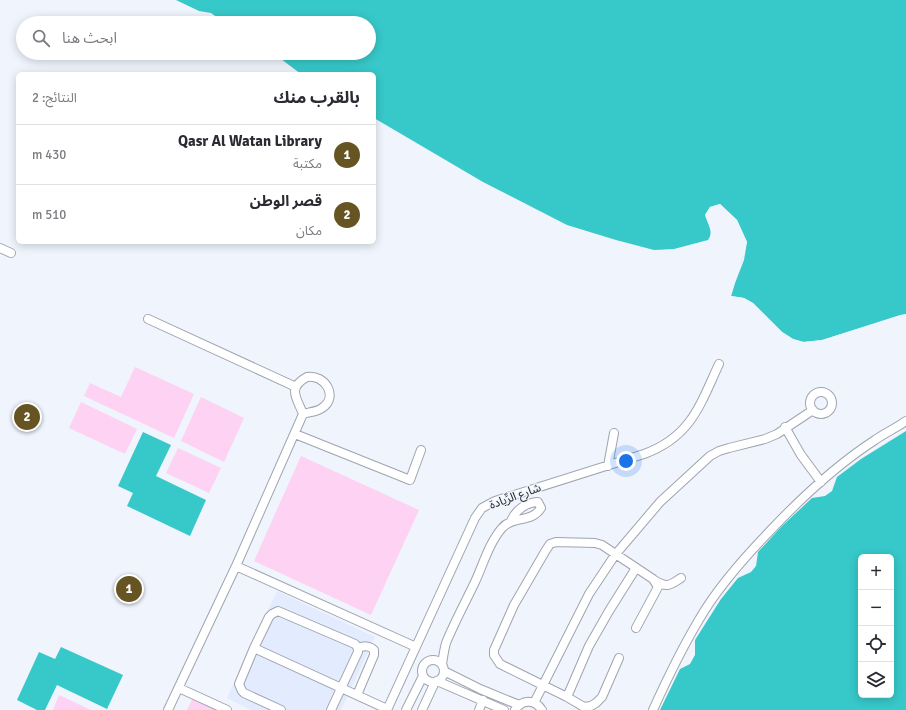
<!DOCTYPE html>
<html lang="ar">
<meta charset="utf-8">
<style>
:root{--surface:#fff;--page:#f2f2f3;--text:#2b2b33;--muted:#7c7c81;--line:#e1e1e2;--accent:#665523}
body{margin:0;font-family:Signika,"Noto Sans Arabic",sans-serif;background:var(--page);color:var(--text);direction:rtl}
.controls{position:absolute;right:12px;bottom:12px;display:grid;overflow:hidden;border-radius:6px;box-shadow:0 2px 10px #0003}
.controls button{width:36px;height:36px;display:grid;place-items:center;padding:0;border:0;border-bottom:1px solid var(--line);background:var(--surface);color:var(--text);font:20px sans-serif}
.you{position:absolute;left:626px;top:461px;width:14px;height:14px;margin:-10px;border:3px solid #fff;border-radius:50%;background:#1a73e8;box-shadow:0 0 0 6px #1a73e833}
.badge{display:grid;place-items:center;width:26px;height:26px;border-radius:50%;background:var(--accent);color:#fff;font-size:13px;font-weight:700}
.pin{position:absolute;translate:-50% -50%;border:2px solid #fff;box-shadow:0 1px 4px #0006}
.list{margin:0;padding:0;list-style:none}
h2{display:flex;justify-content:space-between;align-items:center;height:52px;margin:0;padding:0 16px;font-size:17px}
h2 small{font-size:13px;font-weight:400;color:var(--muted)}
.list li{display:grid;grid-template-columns:26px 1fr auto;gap:12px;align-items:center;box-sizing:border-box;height:60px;padding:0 16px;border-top:1px solid var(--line)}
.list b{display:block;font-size:15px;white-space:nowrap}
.list p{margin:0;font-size:13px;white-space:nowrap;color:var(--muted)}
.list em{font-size:13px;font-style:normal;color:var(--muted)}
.icon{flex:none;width:22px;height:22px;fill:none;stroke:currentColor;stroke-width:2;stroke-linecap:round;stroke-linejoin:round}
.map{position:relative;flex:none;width:906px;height:710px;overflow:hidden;direction:ltr}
.search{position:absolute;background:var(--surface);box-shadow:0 2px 10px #0003;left:16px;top:16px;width:360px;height:44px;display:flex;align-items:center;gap:10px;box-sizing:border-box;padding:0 14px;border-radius:22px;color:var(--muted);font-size:15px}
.panel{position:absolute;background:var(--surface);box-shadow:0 2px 10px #0003;left:16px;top:72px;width:360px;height:172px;border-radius:6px;direction:rtl}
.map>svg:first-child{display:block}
.built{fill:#e3ebfe}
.green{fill:#fdd2f2}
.water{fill:#37c8c9;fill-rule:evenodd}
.pier{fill:#eff4fd}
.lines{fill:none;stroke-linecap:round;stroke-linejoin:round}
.minor-casing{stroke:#9fa4af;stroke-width:10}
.minor{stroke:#fff;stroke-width:8}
.labels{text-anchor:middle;stroke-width:3;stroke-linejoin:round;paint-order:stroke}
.street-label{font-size:12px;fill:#27292d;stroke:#eff4fd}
</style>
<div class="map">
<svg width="906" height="710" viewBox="0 0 906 710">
<rect width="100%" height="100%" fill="#eff4fd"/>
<!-- built -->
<path class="built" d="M277 591 375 637 341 710H251L227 698Z"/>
<!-- green -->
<path class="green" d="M135 367 194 394 174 438 84 396 90 383 121 397Z
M201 397 244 418 224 462 181 441Z
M81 402 137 429 125 454 69 428Z
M178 448 221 468 209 493 166 473Z
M301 456 419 510 371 615 254 561Z
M59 695 91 710H53Z
M194 695 227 710H187Z"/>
<!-- water -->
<path class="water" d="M176 0H906V314L822 340 804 342 793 339 782 332 753 303 744 298 731 296 747 242 737 220 720 204 710 207 705 215C708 223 714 232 708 240L674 249 654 250 616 240 567 225 483 182 374 118V74H301L273 53H369V23H225L211 13 199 11Z
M906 431V710H660L680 669 690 664 695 655V640L721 599 738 578 751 572 756 566 758 552 782 526 812 498 825 496 832 491 837 477 861 459ZM861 557H891V695H861Z
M143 432 171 445 156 476 206 500 190 536 127 506 133 493 118 486Z
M61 647 123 675 107 709 57 685 45 710H37L17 700 39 652 55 659Z"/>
<!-- pier -->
<path class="pier" d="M720 204 737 220 747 242 744 260 735 283 731 296 744 298 753 303 782 332 793 339 803 342 822 340 900 315 906 314V316L823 342 803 344 793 341 781 334 751 305 743 300 729 297 733 282 742 259 745 242 736 221 720 207 711 209 707 215 713 231H711L705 215 710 207Z"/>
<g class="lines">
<defs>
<path id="minor" d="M0 248 11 253
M148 319 296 387
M307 377C325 374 339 397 322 408 317 412 309 412 303 414 298 400 286 388 307 377Z
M810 403a11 11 0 1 1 22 0a11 11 0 1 1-22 0Z
M785 427 801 455 821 482
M295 434 410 480 421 450
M608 466 614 433
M236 566 416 647
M654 580C667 588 669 586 681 578
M254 648 387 709
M619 658 602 697 596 703 591 706 584 707 567 697 500 664 494 655V650L514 605 546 550 550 544 556 542 595 543 602 545 653 579 658 587 636 628
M422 671a11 11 0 1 1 22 0a11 11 0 1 1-22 0Z
M442 664C443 658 444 650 446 643 454 623 465 603 475 582 483 565 489 543 502 528 512 516 532 523 541 508L538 502C526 502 515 511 511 521
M444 671 480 689 519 705
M437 681 504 710
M179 688 227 710
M357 695 374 655V650C369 645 364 646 358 648
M567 697 589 646 609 611 636 568
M534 703 589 594 615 555 660 502 710 456 719 451 729 448 765 439 777 434 813 410
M168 710 236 566 303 414
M281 710 244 693 242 691 239 684 254 648 269 617 272 614 278 611 355 644 358 648V652L331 710
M387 710 475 518 482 508 495 501 644 454C691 437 700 405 719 364
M406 710 423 676
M422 710 435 682
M479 710 483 700
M515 710C522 699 535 699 542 710
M653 710C667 679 682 648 700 618 718 587 743 559 768 533 800 499 835 466 875 440 885 433 896 428 906 421"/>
</defs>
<!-- minor casing -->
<use href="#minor" class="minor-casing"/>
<!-- minor -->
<use href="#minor" class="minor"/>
</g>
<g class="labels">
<!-- street labels -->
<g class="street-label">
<text transform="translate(515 496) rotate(-20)" y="4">شارع الرِّيادة</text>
</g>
</g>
</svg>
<div class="controls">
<button>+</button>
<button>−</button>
<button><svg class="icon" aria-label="locate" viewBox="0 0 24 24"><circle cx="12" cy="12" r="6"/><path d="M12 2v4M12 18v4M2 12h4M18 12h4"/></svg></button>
<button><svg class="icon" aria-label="layers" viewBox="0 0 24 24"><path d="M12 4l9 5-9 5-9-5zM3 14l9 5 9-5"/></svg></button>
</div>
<div class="you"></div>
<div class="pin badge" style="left:129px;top:589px">1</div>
<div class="pin badge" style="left:27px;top:417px">2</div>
<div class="search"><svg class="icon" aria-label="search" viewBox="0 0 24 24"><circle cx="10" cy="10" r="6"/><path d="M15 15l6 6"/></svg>ابحث هنا</div>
<section class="panel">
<h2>بالقرب منك<small>النتائج: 2</small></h2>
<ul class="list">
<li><span class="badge">1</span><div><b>Qasr Al Watan Library</b><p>مكتبة</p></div><em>430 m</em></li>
<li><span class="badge">2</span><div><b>قصر الوطن</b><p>مكان</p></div><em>510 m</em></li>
</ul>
</section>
</div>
